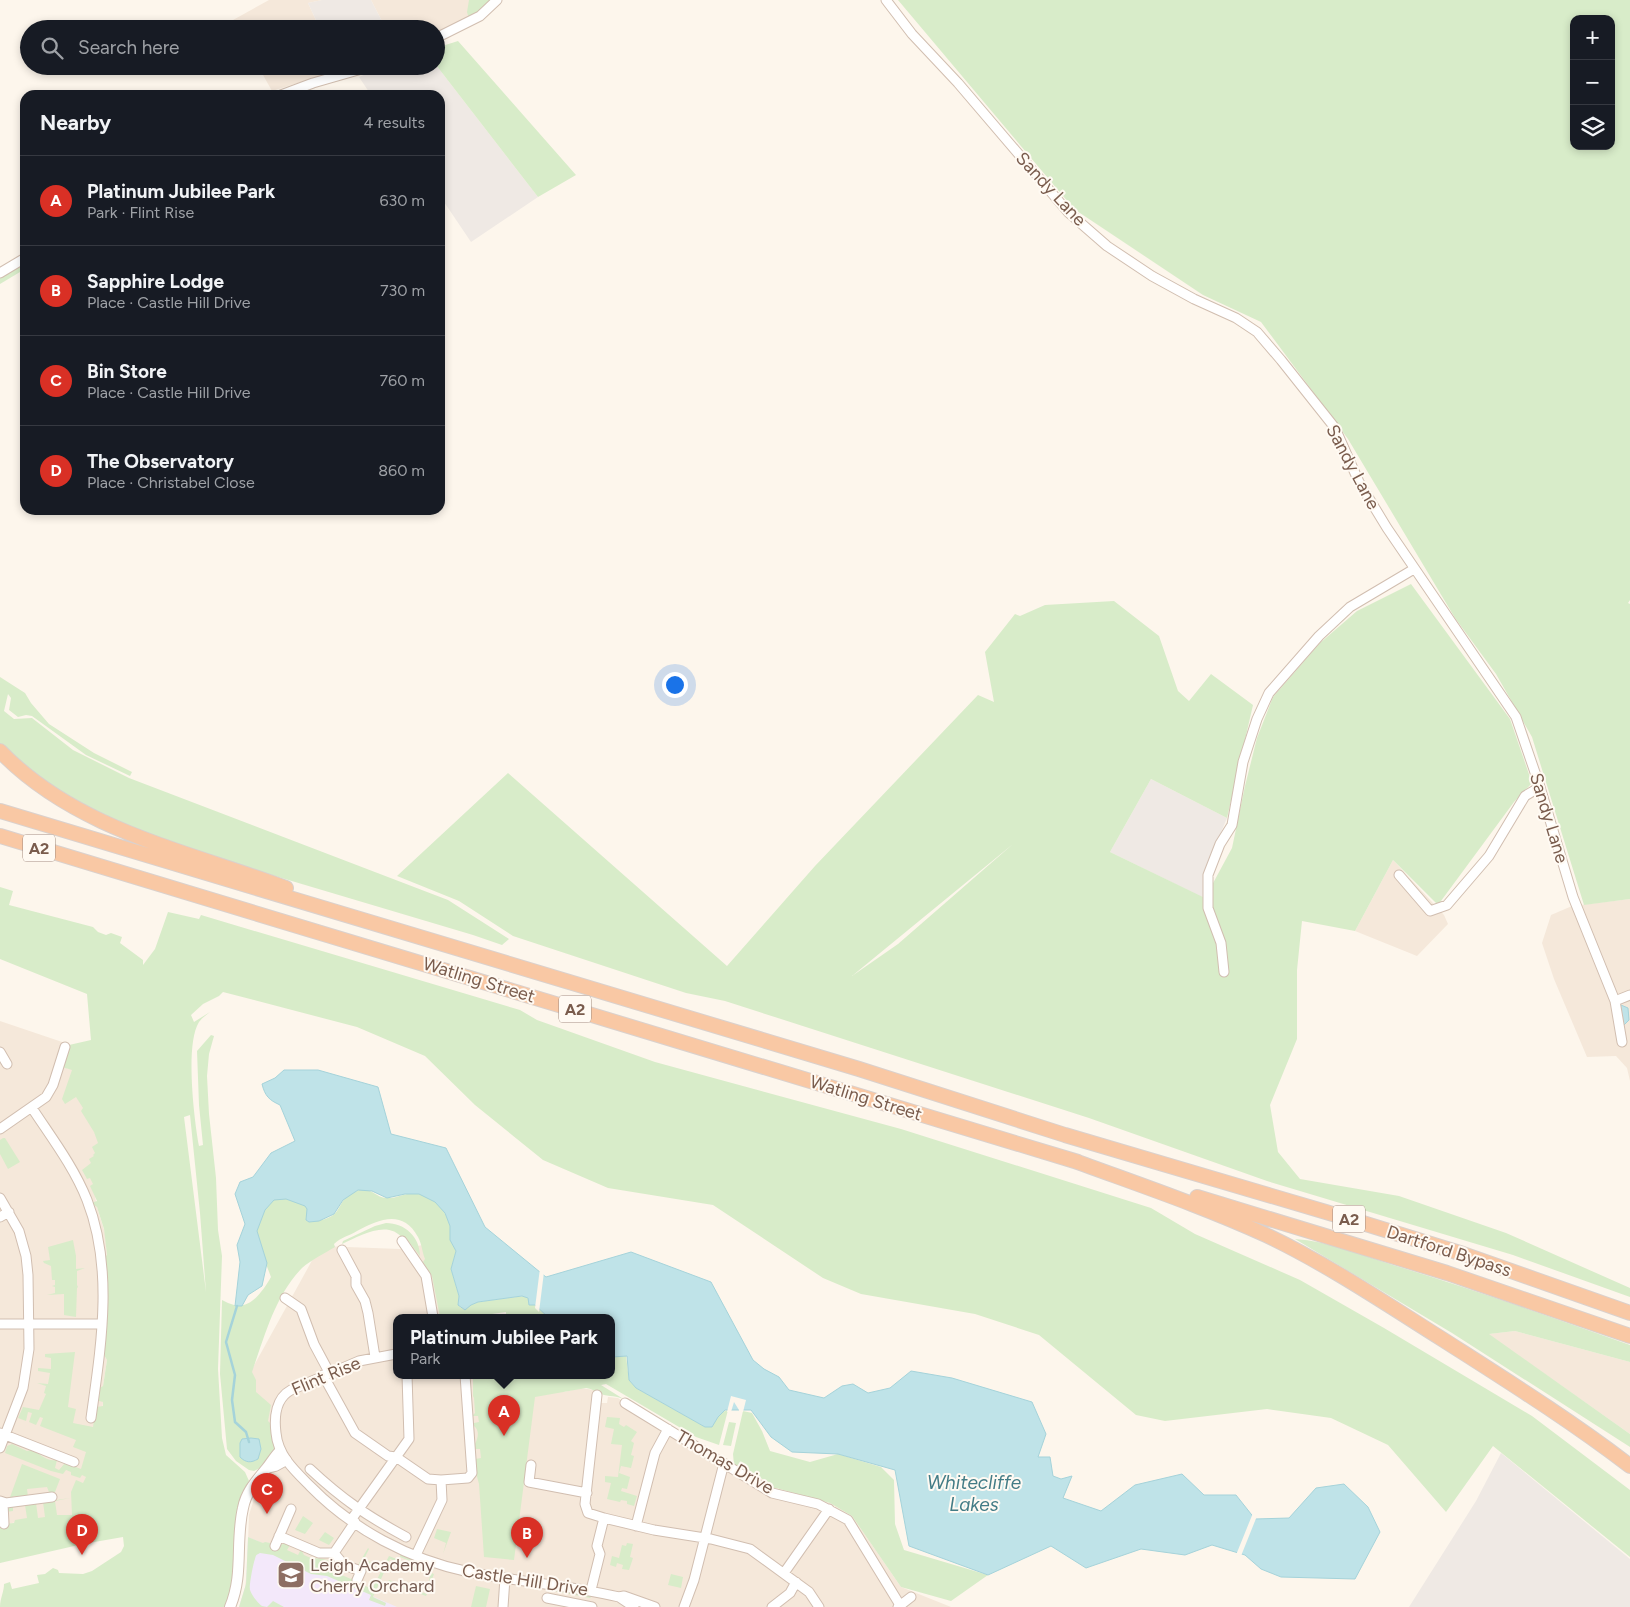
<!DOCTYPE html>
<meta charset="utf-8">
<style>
:root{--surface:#171b24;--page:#20242c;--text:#f1f3f6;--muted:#9ea1a6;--line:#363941;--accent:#d93025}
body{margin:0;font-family:Figtree,sans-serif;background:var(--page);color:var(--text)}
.controls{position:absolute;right:15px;top:15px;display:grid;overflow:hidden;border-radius:10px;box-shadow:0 2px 8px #0003}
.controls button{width:45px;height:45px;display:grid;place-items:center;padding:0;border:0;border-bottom:1px solid var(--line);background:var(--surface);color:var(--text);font:25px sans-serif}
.you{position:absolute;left:674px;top:684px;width:18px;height:18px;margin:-12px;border:4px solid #fff;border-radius:50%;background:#1a73e8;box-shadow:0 0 0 8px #1a73e833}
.badge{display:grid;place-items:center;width:32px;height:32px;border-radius:50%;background:var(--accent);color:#fff;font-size:16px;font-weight:700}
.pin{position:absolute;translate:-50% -41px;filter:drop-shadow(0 1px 2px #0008)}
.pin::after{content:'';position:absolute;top:26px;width:18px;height:15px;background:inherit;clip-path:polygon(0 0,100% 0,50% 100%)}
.popup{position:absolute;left:393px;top:1314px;width:222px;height:65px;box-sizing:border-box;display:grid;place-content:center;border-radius:10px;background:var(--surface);filter:drop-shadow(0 1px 4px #0005);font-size:16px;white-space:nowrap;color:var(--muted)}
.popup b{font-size:19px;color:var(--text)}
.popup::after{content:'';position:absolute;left:50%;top:100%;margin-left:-10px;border:10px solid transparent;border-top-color:var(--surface)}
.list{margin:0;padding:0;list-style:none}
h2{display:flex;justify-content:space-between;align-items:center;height:65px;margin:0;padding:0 20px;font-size:21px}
h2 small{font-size:16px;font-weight:400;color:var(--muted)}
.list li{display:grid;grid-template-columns:32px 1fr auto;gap:15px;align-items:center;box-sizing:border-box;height:90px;padding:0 20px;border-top:1px solid var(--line)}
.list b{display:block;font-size:19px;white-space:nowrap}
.list p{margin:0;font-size:16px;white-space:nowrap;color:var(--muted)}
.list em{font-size:16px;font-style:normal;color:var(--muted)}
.icon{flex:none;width:28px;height:28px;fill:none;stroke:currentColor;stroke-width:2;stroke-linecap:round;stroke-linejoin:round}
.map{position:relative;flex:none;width:1630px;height:1607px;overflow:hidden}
.search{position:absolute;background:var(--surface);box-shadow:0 2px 8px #0003;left:20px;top:20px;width:425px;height:55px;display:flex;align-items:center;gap:12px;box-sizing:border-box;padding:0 18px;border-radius:28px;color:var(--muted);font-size:19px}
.panel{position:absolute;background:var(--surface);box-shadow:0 2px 8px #0003;left:20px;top:90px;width:425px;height:425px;border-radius:15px}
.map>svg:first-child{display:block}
.residential{fill:#f5e8da}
.industrial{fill:#efe9e4}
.education{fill:#f3e8fa}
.green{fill:#d8ecc9;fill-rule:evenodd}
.water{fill:#bfe3e8;stroke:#a5d3da}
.pier{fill:#fdf6ec}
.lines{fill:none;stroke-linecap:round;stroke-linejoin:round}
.stream{stroke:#a5d3da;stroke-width:2.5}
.minor-casing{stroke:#d1beb0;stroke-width:11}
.tertiary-casing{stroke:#d1beb0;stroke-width:12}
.trunk-casing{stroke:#dad1cd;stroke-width:16}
.minor{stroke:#fff;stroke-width:9}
.tertiary{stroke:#fff;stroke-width:10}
.trunk{stroke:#f9c8a4;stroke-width:14}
.labels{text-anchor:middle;stroke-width:4;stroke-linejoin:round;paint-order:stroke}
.shield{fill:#fffaf3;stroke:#a28b7f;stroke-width:1}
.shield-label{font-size:16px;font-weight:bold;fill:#7a5c4d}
.street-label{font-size:18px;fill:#7a5c4d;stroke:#fffaf3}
.education-label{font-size:18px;fill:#785e54;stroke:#fffaf3;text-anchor:start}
.water-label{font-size:19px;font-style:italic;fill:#437c86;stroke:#fffaf3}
</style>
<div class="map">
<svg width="1630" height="1607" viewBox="0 0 1630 1607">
<rect width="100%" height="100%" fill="#fdf6ec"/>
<!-- residential -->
<path class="residential" d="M269 0H322L308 3 320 29H238L233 20Z
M371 0H487L466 20 436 34V29H386Z
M258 66H337L339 70 272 91Z
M1393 860 1444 915 1448 924 1417 956 1355 931Z
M1630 899V1081L1627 1068 1616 1056 1587 1057 1554 979 1542 943 1551 915 1572 906Z
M0 1021 68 1044 62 1067 79 1071 91 1124 99 1142 93 1185 97 1207 105 1233 107 1255 105 1340 104 1355 107 1360 103 1386 100 1390 99 1398 103 1402 100 1443 72 1515 35 1519 0 1525Z
M423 1245 426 1262 434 1273 442 1317H396V1375H508L564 1392 581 1388 594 1390V1401L600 1403H607L608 1397 618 1398 655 1424 740 1465 768 1483 772 1490 776 1488 830 1503 852 1516 901 1587 951 1607H239L245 1588 247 1570 249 1515 254 1499 264 1484 270 1446 249 1384 251 1371 320 1246 400 1249Z
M1515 1331 1630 1362V1434L1488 1334Z"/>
<!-- industrial -->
<path class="industrial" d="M322 0H371L386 29H320L308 3Z
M436 65 538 197 471 242 440 196V95H371L359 77 385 66Z
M1151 779 1227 818 1206 868 1204 898 1110 852Z
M1501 1453 1630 1559V1607H1409L1476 1501Z"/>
<!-- education -->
<path class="education" d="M248 1537 374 1591 372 1596 397 1607H239L246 1584Z"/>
<!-- green -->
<path class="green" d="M469 0H495L469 19 467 12Z
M898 0H1630V600L1628 603 1630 604V899L1584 905 1532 737 1496 674 1455 618 1348 439 1261 322 1203 295 1074 209ZM1574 19H1611V146H1574Z
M458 41 576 175 538 197 436 65V48Z
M25 261V269L0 284V276Z
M1411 584 1510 719 1532 783 1514 802 1438 905 1393 860 1355 931 1302 921 1297 970V1039L1270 1105 1278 1152 1300 1179 1399 1196 1506 1233 1630 1288V1297L1513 1255 1267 1181 1089 1118 725 1001 686 993 513 936 459 901 397 876 508 773 727 966 815 866 978 695 994 702 985 652 1015 614 1020 616 1045 605 1114 601 1159 636 1178 691 1189 701 1211 674 1253 705 1227 818 1151 779 1110 852 1205 898 1232 848 1245 786 1257 738 1273 697 1320 643 1357 611ZM1013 844 898 944 852 976Z
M0 677 25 693 31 703 49 724 94 753 132 772 130 776 86 755 32 716 26 715 18 717 9 710 11 698 8 694 4 711 14 719 32 718 73 750 129 778 448 900 509 939 502 945 473 935 157 841 59 794 0 746Z
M0 887 13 891 9 905 93 927 98 932 106 935 111 933 122 937 120 943 143 960V965L155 949 168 912 199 919 201 915 520 1010 537 1020 655 1062 901 1129 1151 1208 1195 1234 1300 1280 1384 1328 1532 1416 1630 1490V1557L1493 1446 1446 1512 1388 1445 1331 1418 1267 1409 1165 1421 1136 1415 1039 1335 975 1314 861 1294 823 1278 713 1205 608 1188 543 1160 475 1105 425 1056 357 1027 223 992 219 996 203 1004 191 1015 194 1022 210 1012C206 1015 202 1018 199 1022 185 1044 194 1119 199 1146L203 1145 199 1105 197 1051 211 1035 214 1036 209 1054 207 1076 209 1114 216 1178 218 1230 222 1256 218 1369 222 1438 226 1455 245 1472 249 1481 243 1493 235 1574 226 1607H0C0 1598 4 1592 4 1584L10 1582 12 1589 39 1583 37 1575 45 1574 53 1568 58 1570 59 1573 83 1574 92 1571 121 1552 124 1546 123 1537 83 1544 0 1563V1524L14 1523 15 1520 27 1518 25 1505 13 1507V1511L6 1512 9 1507 36 1503 38 1518 45 1517 43 1502 70 1498 55 1501 57 1515H72L71 1492 76 1480 83 1483 86 1477 82 1475 80 1478 71 1475V1472L66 1470 63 1474 51 1471 5 1453 7 1446 12 1444 27 1451 31 1450C41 1453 45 1462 57 1460L55 1468 59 1470 65 1463 81 1469 86 1452 73 1447 76 1440 40 1426 43 1418 40 1417 36 1425 29 1422 32 1413 28 1412 26 1421 18 1418 23 1407 39 1410 46 1394 44 1393 46 1386 37 1383 48 1384 50 1373 38 1371V1368L51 1369V1358L45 1357V1354L75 1352 68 1407 76 1409 73 1423 93 1427 96 1407 103 1406V1402L99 1401 97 1397H99L100 1390 98 1389 103 1386 107 1360 104 1355 106 1328 104 1258 107 1255 104 1229 97 1207 91 1203 97 1201 90 1186 93 1184 90 1178 87 1179 82 1170 91 1163 89 1159 94 1156 93 1155 95 1153 92 1147 98 1143 94 1132 81 1111 83 1108 76 1097 65 1104 62 1099 72 1070 62 1067 69 1045 91 1040 87 994 0 959ZM190 1115 200 1213 206 1292 184 1117Z
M3 1138H5L20 1162 8 1169 0 1154V1140Z
M340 1160 308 1208 306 1220 309 1222C318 1221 332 1219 337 1211 343 1202 343 1197 354 1192 370 1184 374 1197 386 1198 396 1199 406 1192 417 1193 432 1195 447 1211 450 1226 451 1231 449 1237 451 1241 453 1245 455 1247 456 1251L451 1269 459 1296 458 1303 460 1307 465 1310 471 1305 478 1302 524 1296 529 1299V1304L535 1305 548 1317H506V1312L485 1315 483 1317H440L432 1276 423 1262 425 1259C422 1252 422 1244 418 1237 403 1209 379 1219 357 1231 349 1236 341 1237 334 1244L335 1247C325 1253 311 1260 302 1268 275 1296 265 1335 252 1372L256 1380V1392L271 1405 268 1421 272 1425 274 1449 273 1452 260 1468 254 1471 249 1470 236 1461 227 1449 220 1374 222 1300C226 1302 230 1304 234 1305 251 1310 264 1289 271 1277L239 1194Z
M386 1223C405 1223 420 1237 420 1256L405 1237 403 1239C388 1219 360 1236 342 1244L343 1241 375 1226Z
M1295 1239C1328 1241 1361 1255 1393 1265 1473 1289 1551 1317 1630 1345V1362L1515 1331 1489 1334 1630 1434V1447L1452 1333Z
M73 1240 76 1256V1269L85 1268 77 1271V1285L78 1287 77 1288 76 1317 64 1315V1294L47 1295 55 1293V1287L52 1286 55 1285V1280H52L51 1266 44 1263 43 1261 50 1260 48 1247Z
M626 1356 629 1380 636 1388 705 1427H712C716 1420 719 1412 728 1410L719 1445 696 1437 606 1384 601 1385 625 1400C617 1395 609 1397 601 1394 595 1392 593 1389 586 1388L535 1397 514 1560 484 1557 479 1484 476 1473 475 1459 481 1458 480 1449H475V1444C478 1438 480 1431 474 1426V1423L479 1422 478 1416H472L475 1413 474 1398 473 1396V1379L471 1378 475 1377 476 1375H612V1357Z
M743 1411 752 1413 762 1431 770 1451 810 1462 838 1454 881 1467 894 1480 895 1524 904 1550 988 1575 951 1601 901 1587 852 1516 830 1503 776 1488 772 1490 768 1486 767 1482 740 1465H734L733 1454Z
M607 1417 620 1418 619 1424 624 1427 626 1425 637 1432 631 1441 634 1443 631 1455 634 1456 631 1468 621 1466 619 1473 630 1477 627 1489 622 1488 621 1491 637 1496 634 1506 627 1504V1501L621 1500 620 1502 607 1499 611 1483 605 1482V1476L618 1477 622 1445 611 1444 614 1429 605 1427Z
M729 1422 736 1423 731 1446 723 1445Z
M22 1464 60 1479 55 1492H49L47 1487 27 1489 28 1497 14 1496 9 1500Z
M303 1516 313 1523 305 1534 295 1530Z
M437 1529 451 1532 443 1554 446 1543 434 1538Z
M325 1532 334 1538 329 1545 319 1540Z
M248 1537 263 1543 265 1542 280 1545 287 1543 290 1545 287 1550 298 1555 301 1549 304 1555 313 1559C317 1557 328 1560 332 1562L327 1566 331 1571 336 1567 334 1570 336 1572 339 1569 337 1573 351 1579 355 1574 352 1580 372 1589 389 1556 434 1574 432 1579 429 1581 430 1575 390 1559 373 1597 386 1603 385 1606 369 1600 371 1595 327 1576 311 1574 273 1555 260 1553C256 1555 256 1555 255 1559 253 1564 249 1586 250 1590 252 1596 258 1603 262 1606L267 1607 273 1601 284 1607H239L246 1584Z
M627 1543 633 1544 630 1557 633 1558 629 1570 622 1569 623 1565 617 1563 616 1567 610 1565 612 1556 619 1558 622 1545 626 1546Z
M368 1548 369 1549 364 1559 375 1564 371 1573 358 1565Z
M401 1553 432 1566 434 1570 400 1557Z
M671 1574 683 1577 681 1588 668 1585Z
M389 1580 427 1594 426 1596 391 1583 388 1582Z
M476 1586 490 1589 486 1607H471Z
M542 1586 593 1595 590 1598 543 1589Z"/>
<!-- water -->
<path class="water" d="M1621 1005 1628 1008 1629 1020 1623 1026 1618 1007Z
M284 1070H318L378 1087 391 1134 446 1148 485 1227 546 1277 631 1252 711 1282 753 1360 764 1369 779 1377 789 1390 824 1398 842 1386 853 1384 868 1393 890 1388 911 1371 952 1378 1032 1402 1046 1434 1038 1457H1050L1053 1476 1061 1479 1072 1476 1063 1498 1101 1511 1135 1485 1182 1474 1204 1495H1236L1255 1519 1289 1518 1316 1488 1344 1484 1368 1507 1380 1532 1355 1579 1281 1577 1261 1569 1245 1555 1212 1545 1185 1555 1141 1549 1086 1568 1051 1546 988 1575 909 1546 895 1470 838 1454 792 1452 771 1437 751 1410H725L718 1417 712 1427H705L636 1388 629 1380 627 1356 612 1357V1317H548L535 1305H529L528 1298 522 1296 478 1302 471 1305 465 1310 458 1305 459 1296 451 1269 456 1251 450 1240V1226L445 1213 435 1202 419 1194H405L387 1198 372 1191 358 1190 343 1200 334 1214 319 1221 309 1222 306 1220 307 1209 305 1206 286 1199 274 1200 265 1210 257 1231 267 1263 262 1286 248 1295 242 1306H235L240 1262 237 1245 245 1224 235 1194 240 1182 253 1177 271 1153 295 1141 280 1105C269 1100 265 1096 262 1084L275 1078Z
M251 1438 259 1439 261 1449 258 1459C251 1463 246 1463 240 1457V1443L242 1439Z"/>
<!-- pier -->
<path class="pier" d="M540 1268 544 1272 539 1312 535 1308Z
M731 1396 746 1400 743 1412H739V1410L734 1402 731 1412H727Z
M1253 1513 1257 1516 1241 1556 1236 1555Z"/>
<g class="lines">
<!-- stream -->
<path class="stream" d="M237 1306 226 1342 235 1375 232 1400 235 1422 246 1432 249 1442"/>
<defs>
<path id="minor" d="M886 0 912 34 958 83 1068 212 1107 246 1152 276 1194 299 1236 318 1257 332 1281 360 1335 428 1359 482 1387 528 1516 717 1540 787 1573 897 1615 1001 1622 1042
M436 38 480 16 497 0
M281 95 313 83 372 66
M0 273 25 258
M1399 875 1430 911 1447 905 1489 856 1525 796 1540 787
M1224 972 1221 943 1208 908V875L1220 844 1232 825 1243 762 1257 719 1269 693 1319 636 1350 607 1414 569
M1615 1001 1630 995
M0 1052 7 1064
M32 1108C51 1137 74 1167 87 1200 114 1269 101 1346 91 1418
M0 1129 46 1097 53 1085 65 1047
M0 1198 19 1231 26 1256 28 1275 29 1349 23 1388 0 1448
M0 1217 9 1212
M402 1241 426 1276 433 1317
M342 1250 356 1276V1285L365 1301 368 1313 375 1357
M285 1298 301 1309 314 1344 329 1372
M0 1324H102
M396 1354 359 1361 291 1390C276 1398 274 1417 276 1433 278 1456 295 1471 310 1486 352 1529 410 1560 469 1572 519 1582 569 1585 619 1597L624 1596 655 1607
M323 1375 355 1433 388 1456 396 1457 428 1479 441 1480 442 1500 416 1555
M625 1403 772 1493 818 1504 848 1520 900 1605
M0 1433 74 1462
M531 1465 529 1482 587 1493
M310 1469C342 1499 367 1516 406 1537
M441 1480 468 1478 472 1473 465 1375
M0 1501 6 1503 52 1497
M3 1503 4 1524
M604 1518 654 1530 711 1539 750 1549 809 1592 819 1607
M351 1520 409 1439 407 1375
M636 1526 655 1453 668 1429
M279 1536 319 1553H334L344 1565 361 1571 357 1580
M275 1546 291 1509
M334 1553 355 1522
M784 1573 829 1509
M591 1590 600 1554 597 1546 604 1518 588 1513 585 1504 597 1395
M619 1597 634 1607
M547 1598 592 1607
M503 1607 505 1578
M684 1607 694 1580 724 1463
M772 1607 790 1593 796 1582
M898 1607 911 1597"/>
<path id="tertiary" d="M267 1468 275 1466 286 1460
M230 1607C244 1574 235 1542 243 1508 246 1492 256 1481 266 1469 271 1463 274 1457 280 1451"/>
<path id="trunk" d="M0 751C76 830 187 851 286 888
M0 811 859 1069 1065 1135 1353 1220 1463 1254 1630 1313
M0 836 1078 1162
M1072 1160C1137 1184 1203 1206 1266 1235 1327 1264 1385 1303 1442 1339 1506 1380 1570 1420 1630 1466
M1197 1197 1447 1273 1630 1336"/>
</defs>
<!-- minor casing -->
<use href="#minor" class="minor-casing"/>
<!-- tertiary casing -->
<use href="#tertiary" class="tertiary-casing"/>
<!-- trunk casing -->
<use href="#trunk" class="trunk-casing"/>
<!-- minor -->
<use href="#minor" class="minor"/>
<!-- tertiary -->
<use href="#tertiary" class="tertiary"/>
<!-- trunk -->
<use href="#trunk" class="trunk"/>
</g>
<!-- icons -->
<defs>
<symbol id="school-square" viewBox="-11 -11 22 22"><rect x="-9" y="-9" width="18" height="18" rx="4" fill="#8d6e63" stroke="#fffaf3"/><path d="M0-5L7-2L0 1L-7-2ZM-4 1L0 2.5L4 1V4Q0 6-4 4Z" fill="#fff"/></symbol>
</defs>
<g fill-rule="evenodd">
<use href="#school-square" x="275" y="1559" width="32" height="32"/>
</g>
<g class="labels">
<!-- shield labels -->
<g class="shield">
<rect x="23" y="834.5" width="32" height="27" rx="4"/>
<rect x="559" y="995.5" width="32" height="27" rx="4"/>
<rect x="1333" y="1205.5" width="32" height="27" rx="4"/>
</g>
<g class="shield-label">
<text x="39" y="854">A2</text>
<text x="575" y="1015">A2</text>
<text x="1349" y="1225">A2</text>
</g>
<!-- street labels -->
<g class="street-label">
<text transform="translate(1051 189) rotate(47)" y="6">Sandy Lane</text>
<text transform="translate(1353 467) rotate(62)" y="6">Sandy Lane</text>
<text transform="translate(1549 818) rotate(73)" y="6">Sandy Lane</text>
<text transform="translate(479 980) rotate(17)" y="6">Watling Street</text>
<text transform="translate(866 1098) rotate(17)" y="6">Watling Street</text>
<text transform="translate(1449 1251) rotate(18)" y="6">Dartford Bypass</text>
<text transform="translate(326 1376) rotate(-23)" y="6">Flint Rise</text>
<text transform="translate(725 1462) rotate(30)" y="6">Thomas Drive</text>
<text transform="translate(525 1580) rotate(9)" y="6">Castle Hill Drive</text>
</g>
<!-- education labels -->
<g class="education-label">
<text x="310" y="1571">Leigh Academy<tspan x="310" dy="21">Cherry Orchard</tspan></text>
</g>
<!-- water labels -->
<g class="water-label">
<text x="974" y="1489">Whitecliffe<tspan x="974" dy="22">Lakes</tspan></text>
</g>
</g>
</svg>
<div class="controls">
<button>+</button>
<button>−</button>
<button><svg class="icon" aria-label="layers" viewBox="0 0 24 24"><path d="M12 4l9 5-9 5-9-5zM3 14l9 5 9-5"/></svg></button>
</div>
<div class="you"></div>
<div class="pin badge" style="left:504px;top:1436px">A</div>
<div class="popup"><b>Platinum Jubilee Park</b>Park</div>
<div class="pin badge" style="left:527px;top:1558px">B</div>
<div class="pin badge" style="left:267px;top:1514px">C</div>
<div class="pin badge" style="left:82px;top:1555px">D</div>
<div class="search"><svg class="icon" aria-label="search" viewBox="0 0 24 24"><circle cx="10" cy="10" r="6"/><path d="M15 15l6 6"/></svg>Search here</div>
<section class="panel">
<h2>Nearby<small>4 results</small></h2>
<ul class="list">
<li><span class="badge">A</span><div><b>Platinum Jubilee Park</b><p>Park · Flint Rise</p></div><em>630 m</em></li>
<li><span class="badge">B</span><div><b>Sapphire Lodge</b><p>Place · Castle Hill Drive</p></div><em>730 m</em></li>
<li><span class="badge">C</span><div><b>Bin Store</b><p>Place · Castle Hill Drive</p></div><em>760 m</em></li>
<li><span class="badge">D</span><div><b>The Observatory</b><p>Place · Christabel Close</p></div><em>860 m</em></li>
</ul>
</section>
</div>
